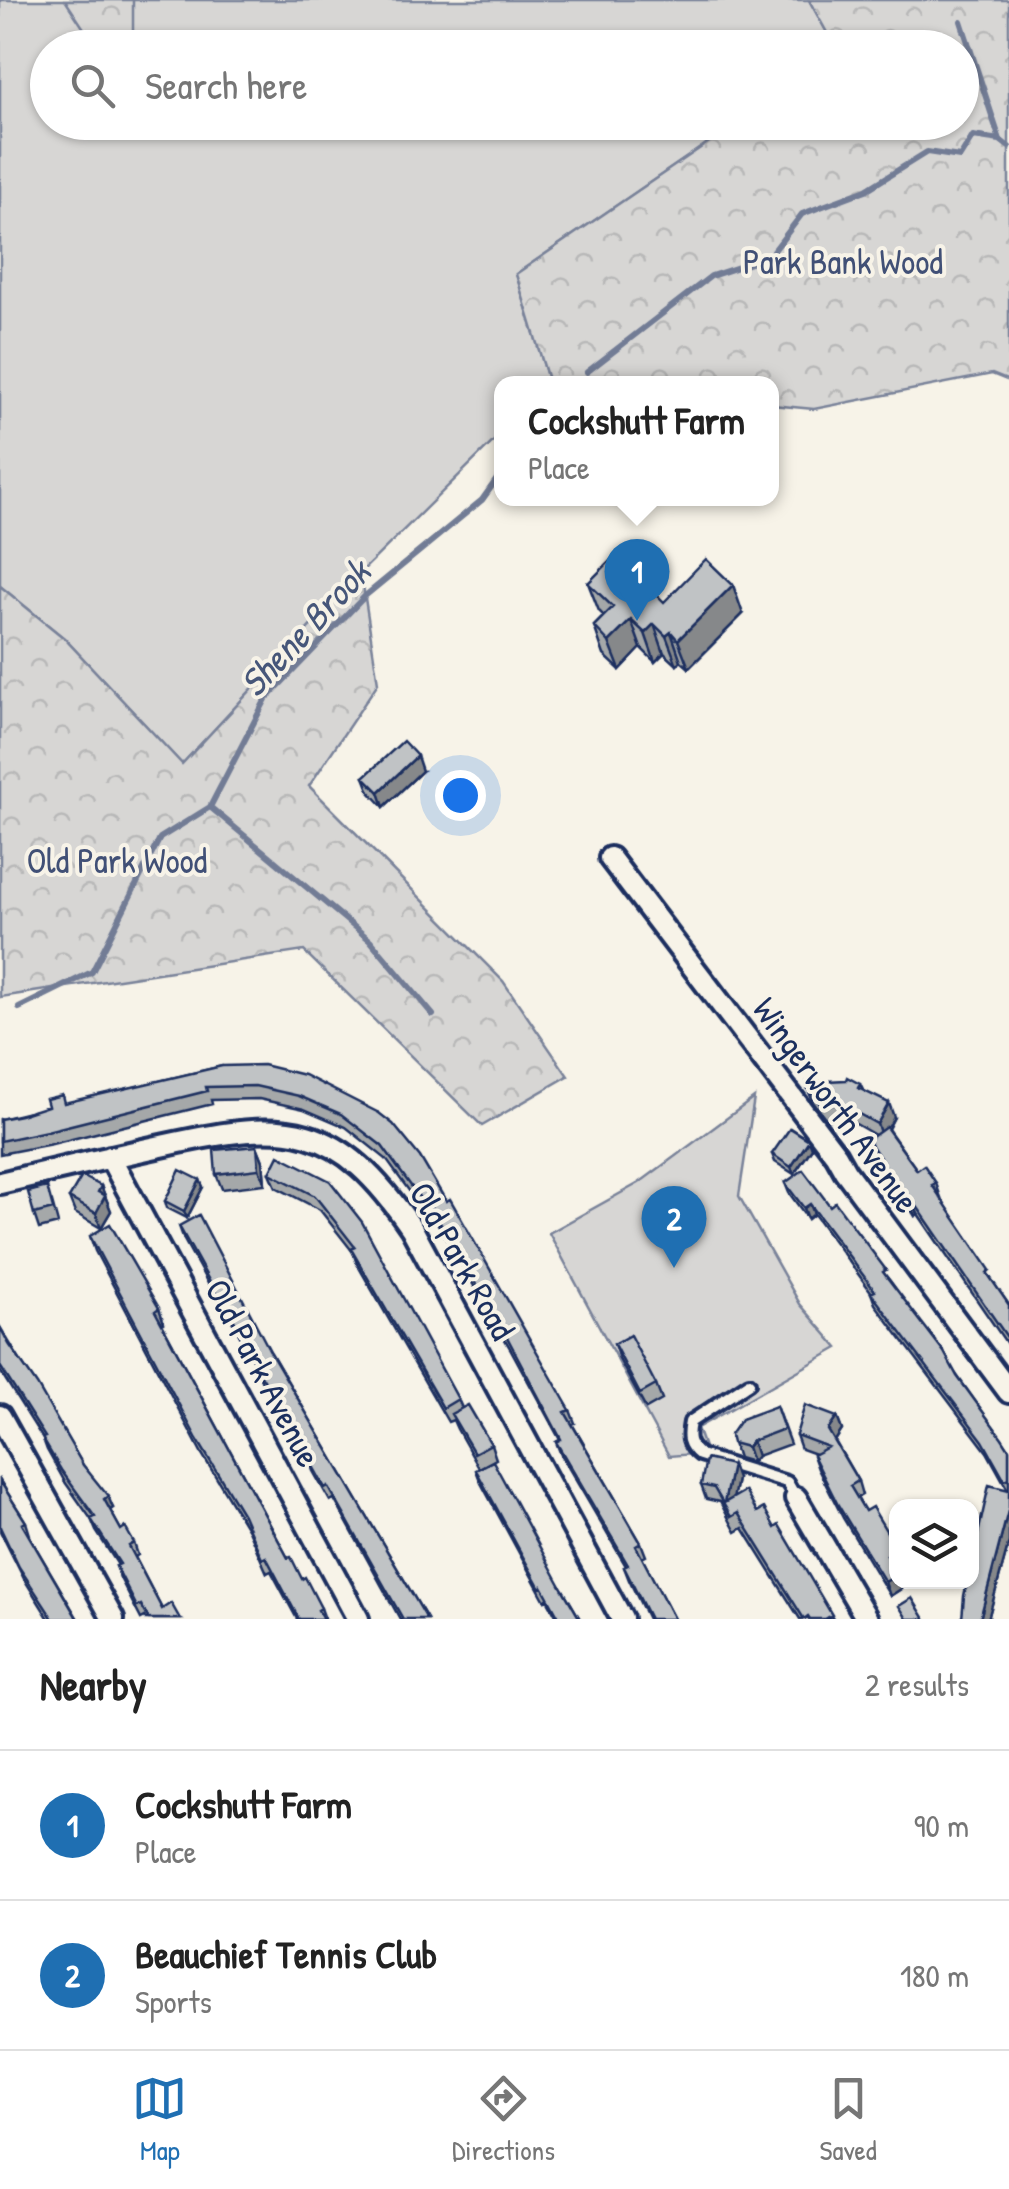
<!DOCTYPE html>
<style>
:root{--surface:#fff;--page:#f2f2f2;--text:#222;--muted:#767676;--line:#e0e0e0;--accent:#1f6fb2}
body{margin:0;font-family:"Patrick Hand",sans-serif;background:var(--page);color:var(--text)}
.controls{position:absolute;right:30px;bottom:30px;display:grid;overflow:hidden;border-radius:20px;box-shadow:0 2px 8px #0004}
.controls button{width:90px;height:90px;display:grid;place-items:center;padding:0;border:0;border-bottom:2px solid var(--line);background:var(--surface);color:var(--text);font:50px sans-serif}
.you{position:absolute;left:460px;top:795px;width:35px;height:35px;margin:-25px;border:8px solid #fff;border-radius:50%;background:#1a73e8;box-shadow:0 0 0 15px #1a73e833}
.badge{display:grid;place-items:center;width:65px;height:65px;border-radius:50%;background:var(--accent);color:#fff;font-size:32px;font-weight:700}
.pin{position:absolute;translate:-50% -82px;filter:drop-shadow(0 2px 5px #0008)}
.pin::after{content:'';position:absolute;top:52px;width:35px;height:30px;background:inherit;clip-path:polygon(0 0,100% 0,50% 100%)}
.popup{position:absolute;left:494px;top:376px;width:285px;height:130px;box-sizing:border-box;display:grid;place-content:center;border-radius:20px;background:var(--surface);filter:drop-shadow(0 2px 8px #0005);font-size:32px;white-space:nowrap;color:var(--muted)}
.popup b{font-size:38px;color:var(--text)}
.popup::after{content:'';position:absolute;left:50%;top:100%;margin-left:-20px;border:20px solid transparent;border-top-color:var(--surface)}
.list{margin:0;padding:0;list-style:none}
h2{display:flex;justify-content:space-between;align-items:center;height:130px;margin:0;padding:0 40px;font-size:42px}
h2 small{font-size:32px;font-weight:400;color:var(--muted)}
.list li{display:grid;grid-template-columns:65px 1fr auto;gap:30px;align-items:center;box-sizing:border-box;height:150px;padding:0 40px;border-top:2px solid var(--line)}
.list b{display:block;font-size:38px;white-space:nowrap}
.list p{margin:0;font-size:32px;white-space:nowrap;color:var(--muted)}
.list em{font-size:32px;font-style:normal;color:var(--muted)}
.icon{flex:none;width:55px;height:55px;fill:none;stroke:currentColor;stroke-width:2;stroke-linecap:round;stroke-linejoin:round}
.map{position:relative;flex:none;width:1009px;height:1619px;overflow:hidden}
.search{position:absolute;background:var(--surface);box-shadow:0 2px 8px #0004;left:30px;right:30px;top:30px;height:110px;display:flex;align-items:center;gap:25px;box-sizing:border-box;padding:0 35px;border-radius:55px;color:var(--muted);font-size:38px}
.sheet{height:430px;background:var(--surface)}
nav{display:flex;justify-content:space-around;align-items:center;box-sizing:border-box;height:140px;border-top:2px solid var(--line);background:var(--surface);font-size:28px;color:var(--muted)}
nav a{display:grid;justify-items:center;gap:5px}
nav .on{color:var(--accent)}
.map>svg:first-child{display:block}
.green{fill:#d7d6d4;stroke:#798299;stroke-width:2.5}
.forest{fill:url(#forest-crowns);stroke:#798299;stroke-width:2.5}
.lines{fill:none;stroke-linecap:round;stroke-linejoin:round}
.stream{stroke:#727c95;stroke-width:6}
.service-casing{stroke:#1b2f5e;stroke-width:18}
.minor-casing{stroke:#1b2f5e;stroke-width:28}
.service{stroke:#f7f3e8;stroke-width:10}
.minor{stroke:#f7f3e8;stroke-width:20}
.wall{fill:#a5a8a9;stroke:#1b2f5e;stroke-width:2.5}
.shaded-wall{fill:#86888a;stroke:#1b2f5e;stroke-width:2.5}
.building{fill:#c0c3c5;stroke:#1b2f5e;stroke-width:2.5}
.labels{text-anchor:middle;stroke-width:8;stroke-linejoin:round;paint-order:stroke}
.park-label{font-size:35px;fill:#415076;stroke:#f7f3e8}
.street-label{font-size:35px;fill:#1b2f5e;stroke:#f7f3e8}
.water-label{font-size:38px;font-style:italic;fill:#465679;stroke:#f7f3e8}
</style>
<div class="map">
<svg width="1009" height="1619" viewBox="0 0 1009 1619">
<defs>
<pattern id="forest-crowns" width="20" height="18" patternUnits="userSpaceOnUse" patternTransform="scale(2.5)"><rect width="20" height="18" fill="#d7d6d4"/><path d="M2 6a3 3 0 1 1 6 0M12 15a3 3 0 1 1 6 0" fill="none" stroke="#b8b8b8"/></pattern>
</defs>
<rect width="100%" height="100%" fill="#f7f3e8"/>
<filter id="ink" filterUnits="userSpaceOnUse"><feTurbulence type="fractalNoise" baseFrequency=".01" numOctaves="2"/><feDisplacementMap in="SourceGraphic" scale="20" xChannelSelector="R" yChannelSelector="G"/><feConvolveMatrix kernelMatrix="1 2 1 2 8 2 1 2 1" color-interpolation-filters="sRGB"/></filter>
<g filter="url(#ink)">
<!-- green -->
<path class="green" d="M0 0H809L835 47 48 48V122L737 123 516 274 549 383 502 384V433L361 572 182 764 64 638 0 586Z
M754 1098 739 1196 800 1304 838 1348 697 1428 706 1453 669 1456 549 1233 639 1183Z"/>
<!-- forest -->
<path class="forest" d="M65 0H133V47H96Z
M809 0H1009V381L992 374 814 409 772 405V384L549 383 516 274 737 123 962 122V48L835 47Z
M361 572 378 683 309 786 503 981 568 1076 482 1126 304 951 0 997V586L64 638 182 764Z"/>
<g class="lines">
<!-- stream -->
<path class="stream" d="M961 21 1000 140 1009 147
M587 372 711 276 769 257 802 214 866 190 927 152 960 157 973 136 1000 140
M210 807 370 940 433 1015
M19 1008 92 972 160 838 210 807 266 699 365 596 482 500 502 472"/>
<defs>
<path id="service" d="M749 1383 690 1422C687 1437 687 1445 700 1455L787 1482 796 1498"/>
<path id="minor" d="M610 858 836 1155 845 1171 1009 1392
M110 1157 358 1619
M0 1183C55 1170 110 1157 166 1145 288 1118 338 1120 412 1229L622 1619
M0 1416 113 1619
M796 1498 867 1619"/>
</defs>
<!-- service casing -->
<use href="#service" class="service-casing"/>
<!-- minor casing -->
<use href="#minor" class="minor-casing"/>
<!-- service -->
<use href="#service" class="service"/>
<!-- minor -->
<use href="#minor" class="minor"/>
</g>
<!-- wall -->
<path class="wall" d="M438 122H466L465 131 441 129Z
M588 583 664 602 743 614 689 668 681 661 677 665 664 653 655 662 641 648 620 670 604 655 594 626 604 616 599 611Z
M422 771 384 807 370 792 364 777Z
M222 1066 379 1113 570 1410 575 1423 572 1424 641 1543 646 1556 642 1558 674 1619H648L629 1580 624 1567 626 1566 561 1455 556 1442 560 1440 510 1348 431 1212 426 1214 386 1159 346 1127 304 1109 259 1099 211 1100 212 1104 52 1144 0 1154V1119Z
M860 1084 863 1090 894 1117 888 1129 917 1170 936 1183 941 1198 995 1285 1009 1305V1347L918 1214 915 1216 873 1155 868 1140 875 1135 847 1119 827 1120 813 1102 807 1087Z
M809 1140 812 1148 794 1174 775 1162 772 1154Z
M257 1146 263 1161 265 1184 222 1189 216 1174Z
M270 1173 330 1181 458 1399 462 1408 491 1444 496 1459 479 1468 457 1429 453 1420 448 1422 357 1264 353 1252 320 1210 276 1187Z
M200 1180 203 1187 187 1218 167 1208 165 1201Z
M785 1183 830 1206 890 1281 1009 1449V1542L988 1619 1008 1490 987 1452 875 1304 871 1293H872L814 1214 808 1219 789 1193Z
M101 1186 111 1211 101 1228 75 1213 69 1198Z
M52 1202 58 1224 39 1229 34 1214Z
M179 1226 271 1353 427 1619H400L334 1499 330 1501 313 1471 308 1457 262 1383 257 1369 230 1317 227 1318 184 1240Z
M90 1236 159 1308 164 1323 162 1324 288 1558 321 1608 325 1619H297L271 1571 267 1573 248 1530 202 1454 95 1251Z
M0 1327 83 1465 113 1508 110 1510 121 1530 134 1543 138 1555 135 1557 162 1609 180 1619H146L145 1617 141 1619 120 1578 116 1566 118 1565 96 1531 91 1519 65 1482 47 1450 43 1439 0 1371Z
M614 1344 656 1385 662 1400 646 1409 619 1359Z
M776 1406 790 1444 757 1456 752 1462 738 1458 730 1435Z
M837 1417 842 1430 835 1441 858 1481 862 1495 857 1498 894 1566 896 1582H902L904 1587 890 1596 843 1518 818 1469 813 1455 815 1454 801 1449 796 1435Z
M476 1470 563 1590 580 1619H558L547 1599 545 1601 481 1483Z
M737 1479 733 1498 757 1512 775 1528 833 1619H800L743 1528 736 1532 720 1502 706 1499 701 1485Z
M0 1481 26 1522 30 1535 29 1536 78 1619H49L24 1579 0 1531Z"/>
<!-- shaded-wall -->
<path class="shaded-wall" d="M733 585 743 614 689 668 678 640Z
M631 620 641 648 620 670 609 642Z
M654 624 664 653 655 662 645 633Z
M671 632 681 661 677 665 666 636Z
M417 756 422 771 384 807 379 792Z
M889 1103 894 1117 882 1139 877 1124Z
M809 1140 812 1148 794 1174 791 1167Z
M257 1146 263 1161 265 1184 259 1169Z
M200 1180 203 1187 187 1218 184 1211Z
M101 1186 111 1211 101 1228 96 1213 98 1192Z
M426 1199 431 1212 426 1214 422 1201Z
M912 1199 918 1214 915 1216 909 1201Z
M810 1204 814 1214 808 1219 804 1208Z
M837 1417 842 1430 833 1444 828 1430Z
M752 1441 757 1456 752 1462 747 1447Z
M732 1465 737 1479 730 1515 724 1503Z
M108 1496 113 1508 109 1511 104 1499Z
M1009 1507V1542L988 1619H980Z
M896 1549V1565L892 1568 887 1555Z
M896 1575V1582H902L904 1587 890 1596 885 1582Z"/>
<!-- building -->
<path class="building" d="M617 554 664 602 706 559 733 585 678 640 671 632 666 636 654 624 645 633 631 620 609 642 594 626 613 607 588 583Z
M403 741 417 756 379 792 364 777Z
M263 1065 304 1075 379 1113 393 1124 420 1157 446 1201 450 1199 570 1410 565 1412 641 1543 636 1546 674 1619H650L624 1567 628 1565 556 1442 561 1439 506 1335 426 1199 422 1201 382 1146 341 1114 299 1096 255 1086 206 1087 207 1091 47 1131 0 1141V1119L20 1115 48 1106 46 1099 62 1095 64 1103 222 1066Z
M847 1077 860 1084 858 1088 889 1103 877 1124 841 1104 821 1105 807 1087V1082L846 1080Z
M886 1127 917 1170 924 1165 936 1183 932 1185 990 1270 987 1273 1009 1305V1340L912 1199 909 1201 868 1140Z
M790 1128 809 1140 791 1167 772 1154Z
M257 1146 259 1169 216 1174 214 1150Z
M279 1155 330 1181 362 1222 458 1399 443 1408 351 1249 355 1247 315 1196 270 1173Z
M180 1170 200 1180 184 1211 165 1201Z
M803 1170 830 1206 835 1202 886 1270 883 1272 944 1352 957 1376 1002 1438 1009 1449V1478L1005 1480 983 1441 871 1293 875 1291 810 1204 804 1208 785 1183Z
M82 1176 101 1186 98 1192 105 1196 96 1213 69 1198Z
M47 1187 53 1209 34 1214 28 1192Z
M199 1215 271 1353 427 1619H403L328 1486 325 1488 308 1457 311 1455 257 1369 259 1368 225 1303 222 1304 179 1226Z
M110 1224 159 1308 155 1311 288 1558 291 1557 302 1579 305 1577 321 1608 318 1610 323 1619H299L266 1557 262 1559 243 1515 197 1439 90 1236Z
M0 1327 9 1344 37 1385 83 1465 108 1496 104 1499 121 1530 125 1527 134 1543 129 1546 162 1609 171 1603 180 1619H149L141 1605 137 1607 116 1566 120 1564 91 1519 95 1517 61 1470 42 1438 45 1437 0 1366Z
M630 1335 656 1385 640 1394 614 1344Z
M468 1405 491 1444 474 1453 451 1414Z
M805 1405 837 1417 828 1430 858 1481 850 1486 865 1511 872 1507 896 1547V1549L887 1555 896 1570V1575L885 1582 838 1505 813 1455 828 1447 796 1435Z
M776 1406 784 1429 752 1441 747 1447 732 1443 730 1435 741 1419Z
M706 1459 732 1465 724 1503 745 1491 757 1512 764 1508 775 1528 779 1525 832 1615 825 1619H810L808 1616 804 1619 738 1513 731 1517 714 1488 701 1485Z
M493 1461 563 1590 580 1619H560L542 1586 540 1588 476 1470Z
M0 1481 26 1522 22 1524 77 1618 76 1619H53L19 1567 0 1527Z
M989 1485 1009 1490V1507L980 1619H962L964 1596 967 1582H972V1561Z
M912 1598 925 1619H907L899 1606Z"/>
</g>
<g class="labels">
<!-- park labels -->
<g class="park-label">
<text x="843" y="274">Park Bank Wood</text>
<text x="117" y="873">Old Park Wood</text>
</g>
<!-- street labels -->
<g class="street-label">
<text transform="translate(836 1105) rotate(54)" y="12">Wingerworth Avenue</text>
<text transform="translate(462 1261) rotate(60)" y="12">Old Park Road</text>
<text transform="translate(263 1373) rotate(62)" y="12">Old Park Avenue</text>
</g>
<!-- water labels -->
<g class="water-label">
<text transform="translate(305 628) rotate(-47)" y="13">Shene Brook</text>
</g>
</g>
</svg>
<div class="controls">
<button><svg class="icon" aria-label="layers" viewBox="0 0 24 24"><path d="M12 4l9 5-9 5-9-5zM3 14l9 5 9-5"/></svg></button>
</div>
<div class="you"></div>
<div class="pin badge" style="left:637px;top:621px">1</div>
<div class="popup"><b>Cockshutt Farm</b>Place</div>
<div class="pin badge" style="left:674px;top:1268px">2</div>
<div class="search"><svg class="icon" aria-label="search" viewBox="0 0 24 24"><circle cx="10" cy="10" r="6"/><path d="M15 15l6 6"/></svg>Search here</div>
</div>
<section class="sheet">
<h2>Nearby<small>2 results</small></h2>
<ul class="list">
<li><span class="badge">1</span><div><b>Cockshutt Farm</b><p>Place</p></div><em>90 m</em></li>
<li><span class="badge">2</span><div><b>Beauchief Tennis Club</b><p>Sports</p></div><em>180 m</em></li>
</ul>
</section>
<nav>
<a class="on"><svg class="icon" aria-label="map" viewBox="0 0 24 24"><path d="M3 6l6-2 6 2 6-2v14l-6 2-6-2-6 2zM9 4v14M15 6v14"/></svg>Map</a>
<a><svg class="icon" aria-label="directions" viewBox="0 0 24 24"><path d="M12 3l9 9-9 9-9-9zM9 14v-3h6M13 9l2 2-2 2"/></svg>Directions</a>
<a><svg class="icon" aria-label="saved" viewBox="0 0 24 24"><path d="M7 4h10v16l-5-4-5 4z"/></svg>Saved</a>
</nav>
